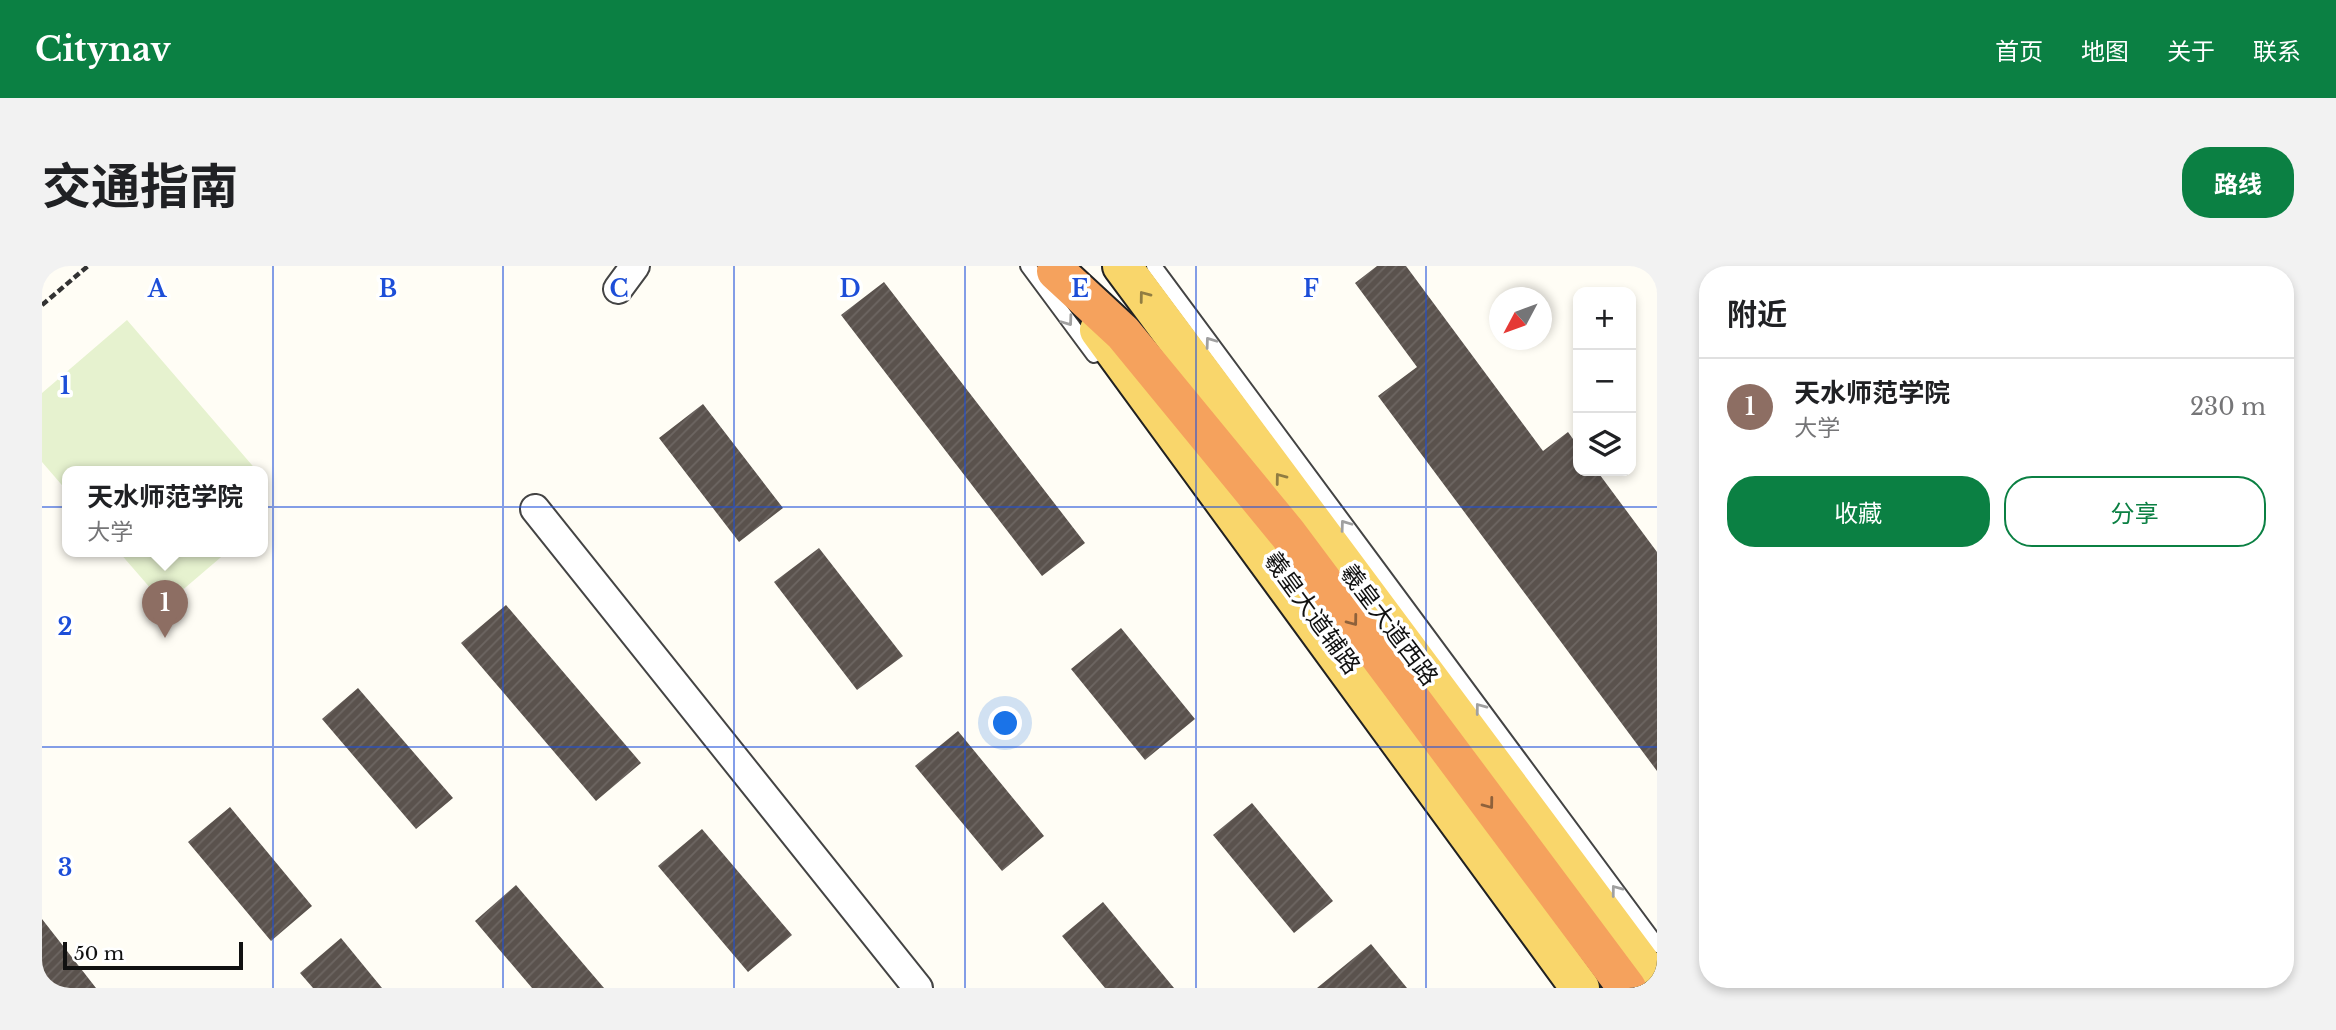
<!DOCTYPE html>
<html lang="zh">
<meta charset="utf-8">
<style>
:root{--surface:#fff;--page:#f2f2f2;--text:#202124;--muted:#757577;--line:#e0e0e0;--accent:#0b8043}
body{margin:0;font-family:"Libre Baskerville","Noto Sans SC",serif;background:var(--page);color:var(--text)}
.controls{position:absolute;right:21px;top:21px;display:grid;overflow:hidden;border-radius:14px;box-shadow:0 4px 10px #0003}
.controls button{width:63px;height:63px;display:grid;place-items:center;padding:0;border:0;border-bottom:2px solid var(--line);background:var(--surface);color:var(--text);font:35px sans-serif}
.compass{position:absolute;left:1447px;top:21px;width:63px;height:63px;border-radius:50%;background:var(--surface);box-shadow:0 4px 10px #0003;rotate:229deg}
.scale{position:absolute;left:21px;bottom:18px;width:180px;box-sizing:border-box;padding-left:7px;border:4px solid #111;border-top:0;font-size:19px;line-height:24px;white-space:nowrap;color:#111;-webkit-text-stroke:5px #fff;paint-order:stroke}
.you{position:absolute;left:964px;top:458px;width:24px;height:24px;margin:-18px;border:5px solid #fff;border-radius:50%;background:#1a73e8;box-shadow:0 0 0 10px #1a73e833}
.badge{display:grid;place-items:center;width:46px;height:46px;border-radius:50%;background:var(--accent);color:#fff;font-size:23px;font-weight:700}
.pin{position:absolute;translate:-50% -58px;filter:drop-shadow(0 2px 4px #0008)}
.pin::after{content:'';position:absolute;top:37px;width:24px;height:21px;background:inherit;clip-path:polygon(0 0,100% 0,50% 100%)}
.popup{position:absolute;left:20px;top:200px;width:206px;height:91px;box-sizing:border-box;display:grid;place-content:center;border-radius:14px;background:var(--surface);filter:drop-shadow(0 2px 5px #0005);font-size:23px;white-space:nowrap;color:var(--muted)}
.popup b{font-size:26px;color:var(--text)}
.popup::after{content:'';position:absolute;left:50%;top:100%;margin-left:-14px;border:14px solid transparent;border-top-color:var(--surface)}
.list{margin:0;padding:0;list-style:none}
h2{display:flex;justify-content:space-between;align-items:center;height:91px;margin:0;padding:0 28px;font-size:30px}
h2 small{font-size:23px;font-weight:400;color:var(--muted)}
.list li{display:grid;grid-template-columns:46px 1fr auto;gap:21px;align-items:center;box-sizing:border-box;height:98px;padding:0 28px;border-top:2px solid var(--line)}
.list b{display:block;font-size:26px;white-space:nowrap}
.list p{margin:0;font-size:23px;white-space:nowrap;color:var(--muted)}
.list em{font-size:23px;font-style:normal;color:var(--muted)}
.actions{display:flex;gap:14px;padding:21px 28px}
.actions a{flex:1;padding:16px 0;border:2px solid var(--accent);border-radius:28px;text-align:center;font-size:24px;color:var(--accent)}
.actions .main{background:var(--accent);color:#fff}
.icon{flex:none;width:38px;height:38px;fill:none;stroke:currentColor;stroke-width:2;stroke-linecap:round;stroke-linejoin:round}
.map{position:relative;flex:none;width:1615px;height:722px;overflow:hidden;border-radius:28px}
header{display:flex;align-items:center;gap:42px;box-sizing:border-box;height:98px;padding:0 35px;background:var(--accent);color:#fff}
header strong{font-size:33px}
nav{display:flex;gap:38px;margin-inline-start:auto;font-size:24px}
.intro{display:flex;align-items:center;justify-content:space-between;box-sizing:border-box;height:168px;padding:0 42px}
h1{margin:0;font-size:49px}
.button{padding:18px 32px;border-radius:28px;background:var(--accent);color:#fff;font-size:24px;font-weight:700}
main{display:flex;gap:42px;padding:0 42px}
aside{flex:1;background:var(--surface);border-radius:28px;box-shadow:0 4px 10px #0003}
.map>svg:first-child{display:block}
.pitch{fill:#e6f2cf}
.building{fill:url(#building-hatch)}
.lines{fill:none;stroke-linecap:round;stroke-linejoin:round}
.lane-casing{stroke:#444;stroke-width:18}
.street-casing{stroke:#444;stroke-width:32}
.primary-casing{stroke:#222;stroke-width:42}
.highway-casing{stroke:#222;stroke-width:42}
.path{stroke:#333;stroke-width:4.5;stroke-dasharray:7 3.5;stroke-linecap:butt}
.lane{stroke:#fff;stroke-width:14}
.street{stroke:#fff;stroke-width:28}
.primary{stroke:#f9d66b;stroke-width:38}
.highway{stroke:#f5a25d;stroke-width:38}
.oneway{stroke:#917d42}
.oneway2{stroke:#a0a0a0}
.oneway3{stroke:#8e613b}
.grid{fill:none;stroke:#1d4ed8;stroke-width:2;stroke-opacity:0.55}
.labels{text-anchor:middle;stroke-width:7;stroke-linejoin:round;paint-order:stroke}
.street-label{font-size:24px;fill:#111;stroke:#fff}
.grid-label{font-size:23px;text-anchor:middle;font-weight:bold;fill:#1d4ed8;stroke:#fff;stroke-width:7;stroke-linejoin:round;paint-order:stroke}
</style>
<header>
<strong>Citynav</strong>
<nav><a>首页</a><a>地图</a><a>关于</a><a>联系</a></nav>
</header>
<div class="intro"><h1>交通指南</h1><a class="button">路线</a></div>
<main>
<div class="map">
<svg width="1615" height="722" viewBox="0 0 1615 722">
<defs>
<pattern id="building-hatch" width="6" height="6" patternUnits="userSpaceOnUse" patternTransform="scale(1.75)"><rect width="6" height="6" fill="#5a524d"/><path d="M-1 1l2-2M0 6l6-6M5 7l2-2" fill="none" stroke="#6d6662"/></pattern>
</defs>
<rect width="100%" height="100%" fill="#fffdf5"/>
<!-- pitch -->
<path class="pitch" d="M85 54 216 206H25V225L0 196V127Z
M77 286H185L123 339Z"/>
<!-- building -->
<path class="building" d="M1335 0H1364L1501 185 1526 166 1536 180V205H1555L1615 286V505L1336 130 1375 101 1313 17Z
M842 16 1043 277 1000 310 799 49Z
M661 138 741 242 697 276 617 172Z
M777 282 861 390 815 424 732 316Z
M464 339 599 497 554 535 419 377Z
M1079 362 1153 453 1103 494 1029 403Z
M316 422 411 532 374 563 280 453Z
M916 465 1002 570 960 605 873 500Z
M1210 537 1291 635 1252 667 1171 569Z
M188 541 270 640 229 675 146 576Z
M660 563 750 669 706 706 616 600Z
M474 619 562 722H490L433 655Z
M1061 636 1132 722H1063L1020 670Z
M0 653 54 722H0Z
M299 672 340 722H271L258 707Z
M1329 678 1365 722H1275Z"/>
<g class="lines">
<defs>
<path id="lane" d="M986 0 1052 89
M1112 0 1615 679"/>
<path id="street" d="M576 23 593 0
M493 243 876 722"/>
<path id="primary" d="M1080 0 1615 719
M1057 64 1538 722"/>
<path id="highway" d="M1014 5 1081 67 1246 268 1585 722"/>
</defs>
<!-- lane casing -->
<use href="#lane" class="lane-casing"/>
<!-- street casing -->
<use href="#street" class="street-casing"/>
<!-- primary casing -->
<use href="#primary" class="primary-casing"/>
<!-- highway casing -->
<use href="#highway" class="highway-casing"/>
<!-- path -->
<path class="path" d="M0 39 46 0"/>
<!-- lane -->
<use href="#lane" class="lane"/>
<!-- street -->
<use href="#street" class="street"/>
<!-- primary -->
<use href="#primary" class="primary"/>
<!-- highway -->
<use href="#highway" class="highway"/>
</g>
<!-- one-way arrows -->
<defs><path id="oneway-chevron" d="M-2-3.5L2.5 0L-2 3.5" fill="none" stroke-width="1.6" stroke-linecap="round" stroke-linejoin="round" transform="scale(1.75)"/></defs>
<g class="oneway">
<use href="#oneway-chevron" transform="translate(1102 30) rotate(-127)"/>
<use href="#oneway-chevron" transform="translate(1238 212) rotate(-127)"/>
</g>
<g class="oneway2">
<use href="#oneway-chevron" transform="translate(1026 55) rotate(54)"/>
<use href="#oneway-chevron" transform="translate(1168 76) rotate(-126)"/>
<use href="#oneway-chevron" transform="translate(1303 259) rotate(-126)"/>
<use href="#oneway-chevron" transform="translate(1438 442) rotate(-127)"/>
<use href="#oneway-chevron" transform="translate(1574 624) rotate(-127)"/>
</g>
<g class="oneway3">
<use href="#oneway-chevron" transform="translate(1311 355) rotate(53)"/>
<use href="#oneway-chevron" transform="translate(1447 538) rotate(53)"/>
</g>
<!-- grid -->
<path class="grid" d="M231 0V722M461 0V722M692 0V722M923 0V722M1154 0V722M1384 0V722M0 241H1615M0 481H1615"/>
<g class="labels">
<!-- street labels -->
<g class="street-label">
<text transform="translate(1270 347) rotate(54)" y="8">羲皇大道辅路</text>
<text transform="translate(1347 359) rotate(53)" y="8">羲皇大道西路</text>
</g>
</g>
<g class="grid-label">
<text x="115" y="31">A</text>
<text x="346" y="31">B</text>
<text x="577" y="31">C</text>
<text x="808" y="31">D</text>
<text x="1038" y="31">E</text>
<text x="1269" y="31">F</text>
<text x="23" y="128">1</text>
<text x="23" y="369">2</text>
<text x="23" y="610">3</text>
</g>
</svg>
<div class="controls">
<button>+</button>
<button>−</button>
<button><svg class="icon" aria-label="layers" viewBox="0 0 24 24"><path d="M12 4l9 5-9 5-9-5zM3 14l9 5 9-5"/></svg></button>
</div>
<svg class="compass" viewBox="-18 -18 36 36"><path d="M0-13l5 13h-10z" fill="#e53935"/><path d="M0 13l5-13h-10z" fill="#757577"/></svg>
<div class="scale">50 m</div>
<div class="you"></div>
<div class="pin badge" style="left:123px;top:372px;background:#8d6e63">1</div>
<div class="popup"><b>天水师范学院</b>大学</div>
</div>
<aside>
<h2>附近<small></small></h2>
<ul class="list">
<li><span class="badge" style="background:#8d6e63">1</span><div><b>天水师范学院</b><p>大学</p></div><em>230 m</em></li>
</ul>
<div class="actions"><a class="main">收藏</a><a>分享</a></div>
</aside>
</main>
